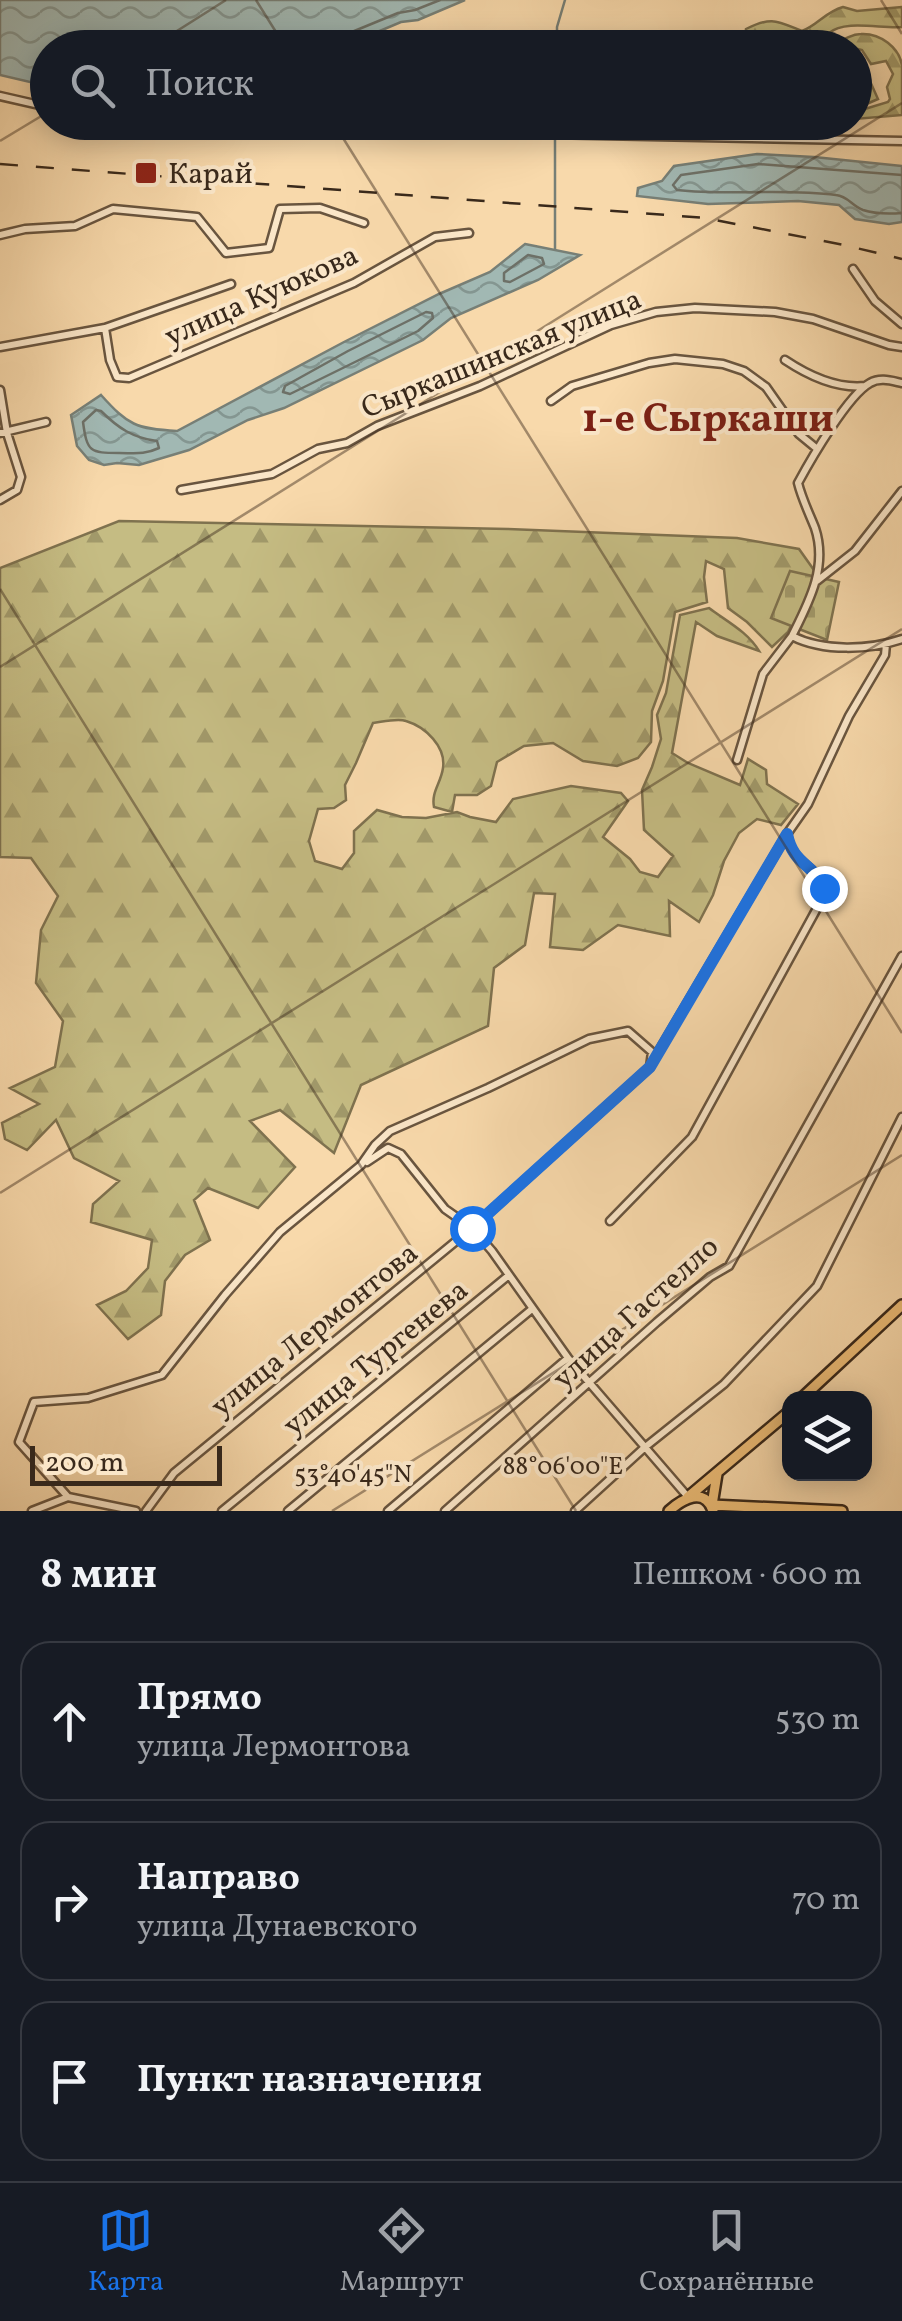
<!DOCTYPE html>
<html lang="ru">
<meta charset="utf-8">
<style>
:root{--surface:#171b24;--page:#242831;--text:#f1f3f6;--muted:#9ea1a6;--line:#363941;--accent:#1a73e8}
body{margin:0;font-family:Vollkorn,serif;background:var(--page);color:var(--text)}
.controls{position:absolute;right:30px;bottom:30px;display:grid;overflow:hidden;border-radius:20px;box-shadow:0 5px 25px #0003}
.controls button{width:90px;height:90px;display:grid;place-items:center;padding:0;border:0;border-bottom:2px solid var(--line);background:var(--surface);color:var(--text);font:50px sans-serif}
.scale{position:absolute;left:30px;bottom:25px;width:192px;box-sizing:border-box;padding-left:10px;border:5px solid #39291b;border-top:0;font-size:28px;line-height:35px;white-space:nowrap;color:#39291b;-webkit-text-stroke:8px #fae6c8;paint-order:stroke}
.stop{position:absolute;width:30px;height:30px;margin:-22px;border:8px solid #1a73e8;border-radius:50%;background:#fff}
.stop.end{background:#1a73e8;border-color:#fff;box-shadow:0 2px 10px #0008}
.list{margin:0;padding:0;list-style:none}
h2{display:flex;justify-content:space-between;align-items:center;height:130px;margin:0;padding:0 40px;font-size:42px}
h2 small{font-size:32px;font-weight:400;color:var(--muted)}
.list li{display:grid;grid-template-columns:65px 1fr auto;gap:30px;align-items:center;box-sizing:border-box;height:160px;margin:0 20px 20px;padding:0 20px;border:2px solid var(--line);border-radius:30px}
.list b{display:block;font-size:38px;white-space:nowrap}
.list p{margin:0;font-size:32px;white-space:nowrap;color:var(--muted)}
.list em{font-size:32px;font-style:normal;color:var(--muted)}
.icon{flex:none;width:55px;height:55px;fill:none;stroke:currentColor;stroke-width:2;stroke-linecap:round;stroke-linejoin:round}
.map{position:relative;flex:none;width:902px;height:1511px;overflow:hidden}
.search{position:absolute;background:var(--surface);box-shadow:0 5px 25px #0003;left:30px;right:30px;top:30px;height:110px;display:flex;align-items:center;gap:25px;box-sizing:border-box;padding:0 35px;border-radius:55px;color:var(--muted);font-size:38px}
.sheet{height:670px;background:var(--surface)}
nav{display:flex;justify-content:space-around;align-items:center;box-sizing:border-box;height:140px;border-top:2px solid var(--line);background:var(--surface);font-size:28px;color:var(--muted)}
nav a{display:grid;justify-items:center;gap:5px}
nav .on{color:var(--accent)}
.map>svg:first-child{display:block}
.grass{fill:#c5bc83;stroke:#7f724f;stroke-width:2.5}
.forest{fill:url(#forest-firs);stroke:#7f724f;stroke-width:2.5}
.cemetery{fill:url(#cemetery-stones);stroke:#7f724f;stroke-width:2.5}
.water{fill:url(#water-waves);stroke:#777f76;stroke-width:2.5}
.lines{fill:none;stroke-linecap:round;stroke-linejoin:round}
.shore{stroke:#6d7067;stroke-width:2.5}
.stream{stroke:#777f76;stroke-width:2.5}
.minor-casing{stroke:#69553f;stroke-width:11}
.major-casing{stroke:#39291b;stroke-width:14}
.minor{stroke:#fae6c8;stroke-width:6}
.major{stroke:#ecbc76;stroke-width:9}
.rail{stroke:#39291b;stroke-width:2.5;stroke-dasharray:18 18;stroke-linecap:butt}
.route{stroke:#1a73e8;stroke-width:12}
.ticks{fill:none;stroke:#39291b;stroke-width:2.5;stroke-opacity:0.45}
.poi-dot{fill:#8f2418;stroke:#fae6c8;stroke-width:4}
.labels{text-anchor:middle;stroke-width:8;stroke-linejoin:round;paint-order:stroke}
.poi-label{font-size:30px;fill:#39291b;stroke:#fae6c8;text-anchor:start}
.street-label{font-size:30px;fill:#39291b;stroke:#fae6c8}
.district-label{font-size:40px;font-weight:bold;fill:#7a1f14;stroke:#fae6c8}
.ticks-label{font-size:25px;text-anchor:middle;fill:#39291b;stroke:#fae6c8;stroke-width:8;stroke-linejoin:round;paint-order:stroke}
</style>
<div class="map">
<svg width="902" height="1511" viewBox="0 0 902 1511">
<defs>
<pattern id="forest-firs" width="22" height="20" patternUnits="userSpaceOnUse" patternTransform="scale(2.5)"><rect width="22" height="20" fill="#c5bc83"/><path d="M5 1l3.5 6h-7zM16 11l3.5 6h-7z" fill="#a1996a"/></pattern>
<pattern id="cemetery-stones" width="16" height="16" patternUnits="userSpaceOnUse" patternTransform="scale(2.5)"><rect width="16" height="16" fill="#c5bc83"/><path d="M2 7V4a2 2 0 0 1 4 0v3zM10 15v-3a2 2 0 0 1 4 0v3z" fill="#a1996a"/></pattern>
<pattern id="water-waves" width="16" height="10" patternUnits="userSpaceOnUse" patternTransform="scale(2.5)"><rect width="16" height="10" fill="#a1b8b3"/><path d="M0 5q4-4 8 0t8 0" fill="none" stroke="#849691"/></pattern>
</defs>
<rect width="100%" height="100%" fill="#f8d9ab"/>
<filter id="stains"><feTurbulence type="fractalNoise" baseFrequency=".002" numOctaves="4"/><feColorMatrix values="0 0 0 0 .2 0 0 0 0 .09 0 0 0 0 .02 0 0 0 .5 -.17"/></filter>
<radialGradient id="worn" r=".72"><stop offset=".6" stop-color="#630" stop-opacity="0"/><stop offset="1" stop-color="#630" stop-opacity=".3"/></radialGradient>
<!-- grass -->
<path class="grass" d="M856 50 878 99 855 109 854 51Z"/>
<!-- forest -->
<path class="forest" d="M843 7 857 11 902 7V27C882 29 845 19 829 33L828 44 831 47C840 42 850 34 861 34 881 33 899 48 902 65 902 81 902 99 902 115L855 119V112L888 102 890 99 887 87 893 74 886 61 871 64 862 50 854 48H746L744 44 746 29C772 16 777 21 802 31 818 25 825 12 843 7Z
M119 521 508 529 737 538 799 549 816 573 788 632 772 647 747 622 728 608 724 569 706 561 704 577 707 602 675 612 663 681 652 711 651 742 638 758 617 766 583 761 553 743 524 746 497 762 491 786 477 795H455L452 812 434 807C431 792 441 783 443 768 446 747 426 727 406 721 397 718 382 722 373 723L356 763 345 785 346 800 334 808 318 809 309 841 315 861 342 869 354 853V831L377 810 402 817 426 818 457 812 470 817 496 822 513 799 571 786 621 793 628 801 603 837 630 859 640 872 658 877 673 856 644 830 642 790 652 767 661 739 657 715 666 693 680 615 709 608C726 621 748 632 759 651L717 636 696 622 672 753 688 763 740 785 748 759 766 770 767 784 798 804 781 825 757 819 739 833 724 861 713 895 699 922 669 901 670 936 618 925 583 950 550 947 555 894 534 893 525 945 494 968 488 1026 361 1085 334 1153 280 1110 250 1121 295 1167 258 1208 208 1188 194 1200 210 1240 185 1255 165 1281 161 1315 128 1339 97 1305 126 1291 148 1268 152 1240 91 1222 93 1204 119 1181 74 1158 56 1120 27 1150 5 1139 2 1123 39 1104 10 1088 55 1067 63 1021 36 983 41 930 58 896 31 858 0 857V568Z"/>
<!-- cemetery -->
<path class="cemetery" d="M790 571 839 582 827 640 771 618Z"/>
<!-- water -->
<path class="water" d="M0 0H465L418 20 401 22 356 41 333 47 48 48 47 86 0 75Z
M757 154 814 157 902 166V222L889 224 855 219 839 205 798 201 708 204 637 196 638 188 662 181 674 166Z
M525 244 580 255 538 280 451 318 423 340 284 408 248 420 189 450 139 465 117 463 104 465 89 460 77 446 71 415 101 395C128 425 136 429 177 431L344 342 439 294 490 272Z"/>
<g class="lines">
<!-- shore -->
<path class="shore" d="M339 48 340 39 347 34 398 13 415 10 440 0
M902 175 758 164 681 175 673 185 677 190C730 196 783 188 836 195 848 196 852 206 863 210 875 214 889 214 902 213
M528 255 542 258 544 264 510 282 504 281V273Z
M426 312 432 313 433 318 418 331 290 394 283 392 285 386 348 351Z
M96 410 101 411C118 428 133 438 157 441L159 448C144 455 135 453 119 453 90 453 87 452 83 422Z"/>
<!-- stream -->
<path class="stream" d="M557 48V27L565 0
M555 122V249"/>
<defs>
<path id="minor" d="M0 96 48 107
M141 122 336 130 902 141
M0 235 25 229 75 226 113 209 197 217 226 253 269 248 280 209 320 208 364 223
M853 269 875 301 902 324
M105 328 110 360 117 377 129 378 354 283 435 237 469 233
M0 347 105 328 231 284
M785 360C809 376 836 389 865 386
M902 383C892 381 880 377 870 383 848 395 811 459 798 483 802 499 809 513 815 528 828 567 809 602 792 636 823 652 870 650 902 639
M0 390 7 433 21 477 17 490 0 500
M551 401 572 386 649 363 675 359 723 364 744 371 766 387 799 434 816 448
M0 433 46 422
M181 490 272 474 318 449 347 443 377 426 480 386 611 325 656 312 695 308 775 312 813 319 889 345 902 347
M817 581 855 551 902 491
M737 760 763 674 792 636
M653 1061 787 834 808 804 849 716 885 655 886 644
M367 1162 388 1148 401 1154 445 1209 472 1228 492 1251 568 1358 688 1497
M610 1221 692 1137 821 901C829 864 794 872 787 835
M68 1497 19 1442 34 1402 88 1398 162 1375 225 1295 280 1232 361 1165 375 1145 390 1131 488 1088 589 1039 628 1031 652 1052 650 1067 472 1228 174 1473 146 1511
M32 1511 68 1497 136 1511
M222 1511 509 1275
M288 1511 532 1309
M388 1511 568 1358
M445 1511 657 1322 710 1277 729 1266 902 956
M575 1511 644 1448 724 1384 817 1286 902 1117"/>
<path id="major" d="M802 1398 902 1305
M717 1474 712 1505 842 1511
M688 1497 790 1411
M669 1511C682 1499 705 1486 713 1511"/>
</defs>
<!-- minor casing -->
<use href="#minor" class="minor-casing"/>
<!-- major casing -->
<use href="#major" class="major-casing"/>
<!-- minor -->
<use href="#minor" class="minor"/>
<!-- major -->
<use href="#major" class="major"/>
<!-- rail -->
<path class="rail" d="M0 164 705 218 844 245 902 259"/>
</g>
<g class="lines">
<!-- route -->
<path class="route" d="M472 1228 650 1067 787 834C793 865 812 862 824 888"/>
</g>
<!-- ticks -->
<path class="ticks" d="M256 0 286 48M881 0 902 34M150 48 226 0M333 122 902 1033M0 141 48 112M0 589 576 1511M0 667 902 103M0 1193 902 629M332 1511 902 1155"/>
<!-- markers -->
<rect class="poi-dot" x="134" y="161" width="24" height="24" rx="5"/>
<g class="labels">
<!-- poi labels -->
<g class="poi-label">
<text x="168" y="183">Карай</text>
</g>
<!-- street labels -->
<g class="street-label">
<text transform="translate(261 295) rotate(-24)" y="10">улица Куюкова</text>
<text transform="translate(501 353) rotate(-22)" y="10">Сыркашинская улица</text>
<text transform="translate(635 1312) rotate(-42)" y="10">улица Гастелло</text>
<text transform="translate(314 1329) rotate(-39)" y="10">улица Лермонтова</text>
<text transform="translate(375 1357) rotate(-39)" y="10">улица Тургенева</text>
</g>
<!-- district labels -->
<g class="district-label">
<text x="708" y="431">1-е Сыркаши</text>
</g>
</g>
<g class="ticks-label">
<text x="563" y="1474">88°06'00"E</text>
<text x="353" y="1482">53°40'45"N</text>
</g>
<rect width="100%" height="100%" filter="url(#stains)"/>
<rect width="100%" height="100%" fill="url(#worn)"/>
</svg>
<div class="controls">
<button><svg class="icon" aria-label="layers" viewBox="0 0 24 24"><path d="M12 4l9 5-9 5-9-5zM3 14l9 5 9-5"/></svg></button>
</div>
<div class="scale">200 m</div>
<div class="stop" style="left:472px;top:1228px"></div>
<div class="stop end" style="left:824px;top:888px"></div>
<div class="search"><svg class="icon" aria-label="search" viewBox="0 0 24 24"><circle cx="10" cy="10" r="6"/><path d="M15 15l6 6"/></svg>Поиск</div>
</div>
<section class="sheet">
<h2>8 мин<small>Пешком · 600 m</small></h2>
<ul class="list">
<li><svg class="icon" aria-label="ahead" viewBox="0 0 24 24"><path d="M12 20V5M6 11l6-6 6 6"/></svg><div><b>Прямо</b><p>улица Лермонтова</p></div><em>530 m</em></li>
<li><svg class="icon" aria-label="right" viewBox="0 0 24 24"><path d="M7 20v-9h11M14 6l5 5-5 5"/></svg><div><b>Направо</b><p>улица Дунаевского</p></div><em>70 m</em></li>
<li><svg class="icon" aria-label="arrive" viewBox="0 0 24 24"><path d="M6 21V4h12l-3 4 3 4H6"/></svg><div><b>Пункт назначения</b></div></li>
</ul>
</section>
<nav>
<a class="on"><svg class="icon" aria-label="map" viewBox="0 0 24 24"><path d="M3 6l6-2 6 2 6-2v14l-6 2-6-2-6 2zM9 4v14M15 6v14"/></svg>Карта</a>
<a><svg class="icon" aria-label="directions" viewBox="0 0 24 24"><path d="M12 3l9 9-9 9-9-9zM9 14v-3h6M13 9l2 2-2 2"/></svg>Маршрут</a>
<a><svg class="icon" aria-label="saved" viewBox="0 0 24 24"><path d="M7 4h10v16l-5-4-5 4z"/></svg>Сохранённые</a>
</nav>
